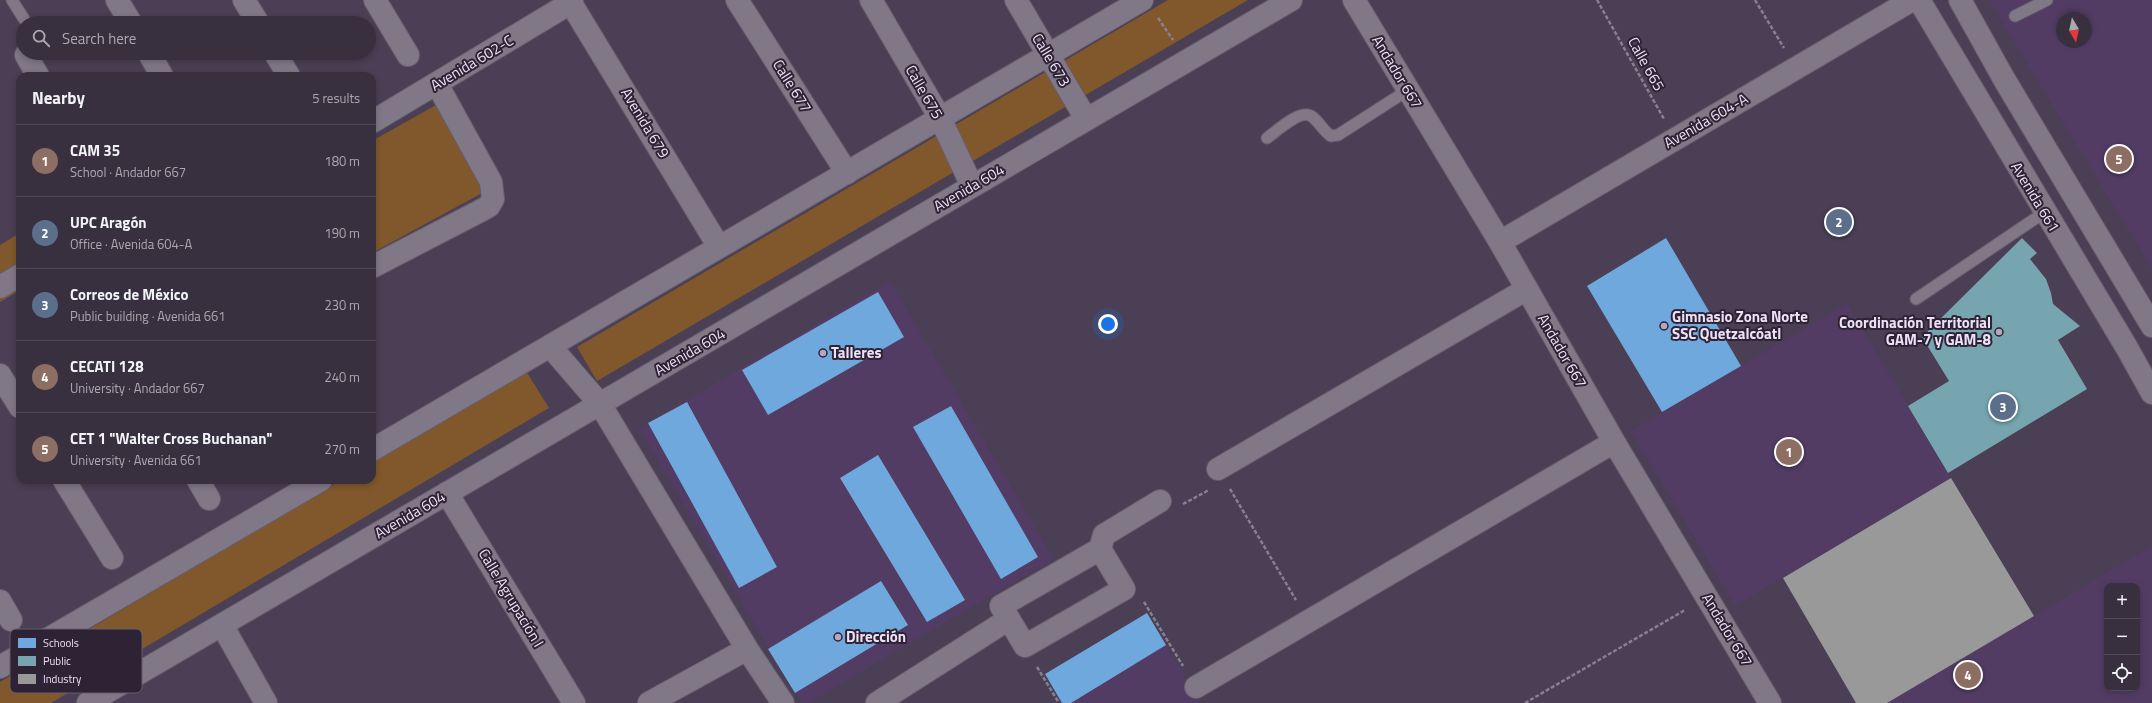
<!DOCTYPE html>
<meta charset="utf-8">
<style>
:root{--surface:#382f3f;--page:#433b4a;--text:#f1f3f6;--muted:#aba9b0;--line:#524a59;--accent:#90b9f0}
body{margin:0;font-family:"Titillium Web",sans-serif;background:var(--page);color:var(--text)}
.controls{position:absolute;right:12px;bottom:12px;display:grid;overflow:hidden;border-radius:8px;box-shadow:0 2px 6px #0003}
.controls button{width:36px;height:36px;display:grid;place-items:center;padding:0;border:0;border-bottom:1px solid var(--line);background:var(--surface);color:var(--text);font:20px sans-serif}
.compass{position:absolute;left:2056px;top:12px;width:36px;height:36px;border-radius:50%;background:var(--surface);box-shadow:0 2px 6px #0003;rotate:171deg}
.you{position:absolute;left:1108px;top:324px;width:14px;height:14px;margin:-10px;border:3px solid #fff;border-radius:50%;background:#1a73e8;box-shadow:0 0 0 6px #1a73e833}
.badge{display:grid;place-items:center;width:26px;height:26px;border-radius:50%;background:var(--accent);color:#fff;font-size:13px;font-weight:700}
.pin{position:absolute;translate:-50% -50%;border:2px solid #fff;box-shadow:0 1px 4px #0006}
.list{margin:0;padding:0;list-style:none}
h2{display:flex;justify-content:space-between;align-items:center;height:52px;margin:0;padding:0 16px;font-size:17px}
h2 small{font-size:13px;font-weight:400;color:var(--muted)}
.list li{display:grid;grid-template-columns:26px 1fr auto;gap:12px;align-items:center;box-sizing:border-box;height:72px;padding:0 16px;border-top:1px solid var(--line)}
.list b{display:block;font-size:15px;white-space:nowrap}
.list p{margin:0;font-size:13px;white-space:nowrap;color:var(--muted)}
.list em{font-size:13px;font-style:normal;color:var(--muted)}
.icon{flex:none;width:22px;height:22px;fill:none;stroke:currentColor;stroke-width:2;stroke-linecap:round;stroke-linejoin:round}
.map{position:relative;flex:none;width:2152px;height:703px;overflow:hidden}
.search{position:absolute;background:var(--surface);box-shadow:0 2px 6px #0003;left:16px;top:16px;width:360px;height:44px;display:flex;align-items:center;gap:10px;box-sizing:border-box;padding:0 14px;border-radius:22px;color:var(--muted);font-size:15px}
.panel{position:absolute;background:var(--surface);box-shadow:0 2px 6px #0003;left:16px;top:72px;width:360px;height:412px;border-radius:12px}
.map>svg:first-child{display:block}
.built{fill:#533c64;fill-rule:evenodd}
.green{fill:#80582b}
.schools{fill:#6fa8dc}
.public{fill:#76a5af}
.industry{fill:#999}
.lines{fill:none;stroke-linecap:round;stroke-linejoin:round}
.lane-casing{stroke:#665d6e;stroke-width:13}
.street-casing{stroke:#665d6e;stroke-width:24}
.secondary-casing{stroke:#665d6e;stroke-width:24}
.path{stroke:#88808f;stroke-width:2.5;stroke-dasharray:4 2;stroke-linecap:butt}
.lane{stroke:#807787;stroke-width:11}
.street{stroke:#807787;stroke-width:22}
.secondary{stroke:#807787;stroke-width:22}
.poi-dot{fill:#b4a8bf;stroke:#2d2334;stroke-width:1.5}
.labels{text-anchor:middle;stroke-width:4;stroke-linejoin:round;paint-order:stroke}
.street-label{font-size:15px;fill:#ede1f8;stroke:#2d2334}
.poi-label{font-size:15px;font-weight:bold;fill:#ede1f8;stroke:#2d2334;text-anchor:start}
.key{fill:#2d2334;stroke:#675c6f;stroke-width:1}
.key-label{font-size:11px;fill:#ede1f8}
</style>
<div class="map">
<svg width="2152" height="703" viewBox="0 0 2152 703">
<rect width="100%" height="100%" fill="#4a3f54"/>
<!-- built -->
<path class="built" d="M1989 0H2152V269L2019 50ZM2062 18H2086V42H2062Z
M890 281 1054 559 808 703H801L639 428Z
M1847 303 1951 478 1735 606 1631 431Z
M2152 546V703H1887L1983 646ZM2107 586H2137V688H2107Z
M1147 613 1201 703H1062L1045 674Z"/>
<!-- green -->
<path class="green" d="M1168 0H1248L597 381 577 347Z
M436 105 484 192 372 253V141Z
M20 233V290L0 302V245Z
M526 371 549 408 51 703H0V682L341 480H372V462Z"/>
<!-- schools -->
<path class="schools" d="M1666 238 1741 366 1662 412 1587 286Z
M878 292 904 337 768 415 742 370Z
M687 402 777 567 739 588 648 423Z
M951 406 1038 557 1001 579 913 427Z
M878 455 965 600 927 622 840 478Z
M881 581 908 625 795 693 768 649Z
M1147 613 1166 645 1071 703H1062L1045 674Z"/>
<!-- public -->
<path class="public" d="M2022 238 2037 253 2030 259 2046 279 2051 293 2053 304 2080 326 2058 340 2087 389 1948 473 1908 406 1949 381 1922 337Z"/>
<!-- industry -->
<path class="industry" d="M1951 478 2034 616 1887 703H1856L1783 578Z"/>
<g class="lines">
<defs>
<path id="lane" d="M12 0 24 19
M2015 16 2047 0
M1267 138C1277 131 1300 109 1311 116 1319 121 1323 131 1331 136L1338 135 1408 90
M1916 299 2045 212"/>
<path id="street" d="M117 0 131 23
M244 0 258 23
M375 0 408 55
M569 0 719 247
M737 0 847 173
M871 0 940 118 972 186
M1016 0 1086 119
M1354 0 1500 242 1614 442 1770 703
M149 53 162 76
M275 53 289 76
M26 55 38 76
M372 122 572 2
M1500 242 1912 0
M372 267 482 210 489 206 493 199 491 182 437 84
M0 287 20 275
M550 346 600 404 747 649 783 703
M0 375 20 407
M1218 469 1527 289
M64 480 112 558
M198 480 209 499
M447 493 574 703
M1100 549 1124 589 1025 646 1001 606Z
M1100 549 1104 535 1160 501
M0 601 11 620
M222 625 266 703
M1196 687 1614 442
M649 703 747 649
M877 703 1009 619"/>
<path id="secondary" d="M1919 0 2127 348 2152 393
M1960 0 2004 79 2152 326
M372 450 1142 0
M0 667 321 480
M88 703 1291 0"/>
</defs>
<!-- lane casing -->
<use href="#lane" class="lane-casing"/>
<!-- street casing -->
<use href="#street" class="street-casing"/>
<!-- secondary casing -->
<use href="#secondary" class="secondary-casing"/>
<!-- path -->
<path class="path" d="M1597 0 1664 119
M1755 0 1784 48
M1158 18 1173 40
M1230 489 1296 600
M1183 504 1209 490
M1144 602 1183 666
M1037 667 1059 703
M1525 703 1685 610"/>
<!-- lane -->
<use href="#lane" class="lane"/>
<!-- street -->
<use href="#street" class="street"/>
<!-- secondary -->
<use href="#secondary" class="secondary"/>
</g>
<!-- markers -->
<g class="poi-dot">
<circle cx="1664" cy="326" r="4"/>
<circle cx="1999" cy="332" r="4"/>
<circle cx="823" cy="353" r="4"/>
<circle cx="838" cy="637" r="4"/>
</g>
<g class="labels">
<!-- street labels -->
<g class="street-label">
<text transform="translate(1051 60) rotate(59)" y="5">Calle 673</text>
<text transform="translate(472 63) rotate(-31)" y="5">Avenida 602-C</text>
<text transform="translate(1646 64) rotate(61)" y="5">Calle 665</text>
<text transform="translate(1397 72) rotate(59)" y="5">Andador 667</text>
<text transform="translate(792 86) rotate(58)" y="5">Calle 677</text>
<text transform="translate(924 92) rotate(60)" y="5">Calle 675</text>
<text transform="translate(1706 121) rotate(-30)" y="5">Avenida 604-A</text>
<text transform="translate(645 123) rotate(59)" y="5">Avenida 679</text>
<text transform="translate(969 188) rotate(-30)" y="5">Avenida 604</text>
<text transform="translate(2035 197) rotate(59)" y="5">Avenida 661</text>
<text transform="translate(1562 351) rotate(60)" y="5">Andador 667</text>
<text transform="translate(690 352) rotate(-30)" y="5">Avenida 604</text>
<text transform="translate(410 515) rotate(-30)" y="5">Avenida 604</text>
<text transform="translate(511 598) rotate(59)" y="5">Calle Agrupación I</text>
<text transform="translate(1727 630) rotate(59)" y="5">Andador 667</text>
</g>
<!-- poi labels -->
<g class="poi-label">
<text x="1672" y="322">Gimnasio Zona Norte<tspan x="1672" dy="17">SSC Quetzalcóatl</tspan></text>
<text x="1991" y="328" text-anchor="end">Coordinación Territorial<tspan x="1991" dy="17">GAM-7 y GAM-8</tspan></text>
<text x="831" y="358">Talleres</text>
<text x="846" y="642">Dirección</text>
</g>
</g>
<!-- legend -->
<rect x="10" y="629" width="132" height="64" rx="6" class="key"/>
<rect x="18" y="638" width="18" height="10" fill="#6fa8dc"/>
<rect x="18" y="656" width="18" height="10" fill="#76a5af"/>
<rect x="18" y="674" width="18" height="10" fill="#999"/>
<g class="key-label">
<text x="43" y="647">Schools</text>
<text x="43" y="665">Public</text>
<text x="43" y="683">Industry</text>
</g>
</svg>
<div class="controls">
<button>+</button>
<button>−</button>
<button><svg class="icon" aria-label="locate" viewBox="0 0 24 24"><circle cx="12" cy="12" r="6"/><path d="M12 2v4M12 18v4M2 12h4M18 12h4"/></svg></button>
</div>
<svg class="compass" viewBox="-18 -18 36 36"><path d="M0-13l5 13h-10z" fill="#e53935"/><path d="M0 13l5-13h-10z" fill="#aba9b0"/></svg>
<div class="you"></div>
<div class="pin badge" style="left:1789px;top:452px;background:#8d6e63">1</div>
<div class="pin badge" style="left:1839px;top:222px;background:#5c6f8a">2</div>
<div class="pin badge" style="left:2003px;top:407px;background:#5c6f8a">3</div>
<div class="pin badge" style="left:1968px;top:675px;background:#8d6e63">4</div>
<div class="pin badge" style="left:2119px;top:159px;background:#8d6e63">5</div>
<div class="search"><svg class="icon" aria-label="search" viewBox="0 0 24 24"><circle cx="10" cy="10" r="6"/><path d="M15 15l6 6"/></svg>Search here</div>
<section class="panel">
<h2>Nearby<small>5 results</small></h2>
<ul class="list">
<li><span class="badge" style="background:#8d6e63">1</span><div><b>CAM 35</b><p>School · Andador 667</p></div><em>180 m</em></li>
<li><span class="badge" style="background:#5c6f8a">2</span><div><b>UPC Aragón</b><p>Office · Avenida 604-A</p></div><em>190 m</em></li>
<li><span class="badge" style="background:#5c6f8a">3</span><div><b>Correos de México</b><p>Public building · Avenida 661</p></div><em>230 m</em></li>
<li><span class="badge" style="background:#8d6e63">4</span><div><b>CECATI 128</b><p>University · Andador 667</p></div><em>240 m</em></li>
<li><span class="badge" style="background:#8d6e63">5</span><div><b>CET 1 &quot;Walter Cross Buchanan&quot;</b><p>University · Avenida 661</p></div><em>270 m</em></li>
</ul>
</section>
</div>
